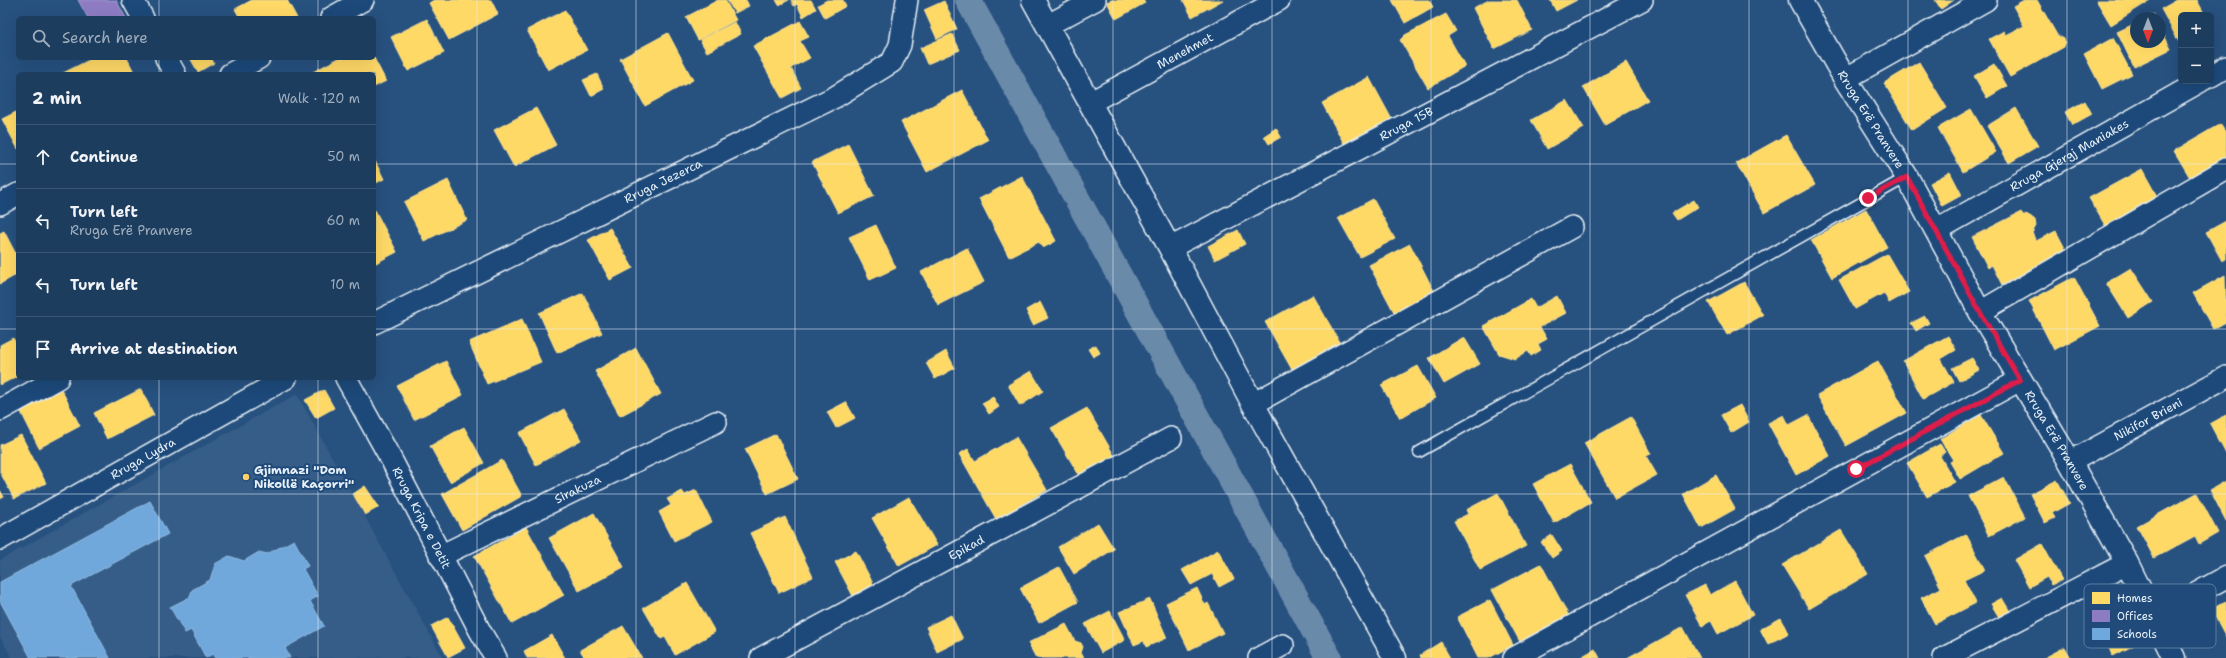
<!DOCTYPE html>
<meta charset="utf-8">
<style>
:root{--surface:#1d3d5f;--page:#2a4868;--text:#f1f3f6;--muted:#a0aebd;--line:#3b5674}
body{margin:0;font-family:"Shantell Sans",sans-serif;background:var(--page);color:var(--text)}
.controls{position:absolute;right:12px;top:12px;display:grid;overflow:hidden;border-radius:6px;box-shadow:0 4px 16px #0002}
.controls button{width:36px;height:36px;display:grid;place-items:center;padding:0;border:0;border-bottom:1px solid var(--line);background:var(--surface);color:var(--text);font:20px sans-serif}
.compass{position:absolute;left:2130px;top:12px;width:36px;height:36px;border-radius:50%;background:var(--surface);box-shadow:0 4px 16px #0002;rotate:180deg}
.stop{position:absolute;width:12px;height:12px;margin:-9px;border:3px solid #e11d48;border-radius:50%;background:#fff}
.stop.end{background:#e11d48;border-color:#fff;box-shadow:0 1px 4px #0008}
.list{margin:0;padding:0;list-style:none}
h2{display:flex;justify-content:space-between;align-items:center;height:52px;margin:0;padding:0 16px;font-size:17px}
h2 small{font-size:13px;font-weight:400;color:var(--muted)}
.list li{display:grid;grid-template-columns:26px 1fr auto;gap:12px;align-items:center;box-sizing:border-box;height:64px;padding:0 16px;border-top:1px solid var(--line)}
.list b{display:block;font-size:15px;white-space:nowrap}
.list p{margin:0;font-size:13px;white-space:nowrap;color:var(--muted)}
.list em{font-size:13px;font-style:normal;color:var(--muted)}
.icon{flex:none;width:22px;height:22px;fill:none;stroke:currentColor;stroke-width:2;stroke-linecap:round;stroke-linejoin:round}
.map{position:relative;flex:none;width:2226px;height:658px;overflow:hidden}
.search{position:absolute;background:var(--surface);box-shadow:0 4px 16px #0002;left:16px;top:16px;width:360px;height:44px;display:flex;align-items:center;gap:10px;box-sizing:border-box;padding:0 14px;border-radius:6px;color:var(--muted);font-size:15px}
.panel{position:absolute;background:var(--surface);box-shadow:0 4px 16px #0002;left:16px;top:72px;width:360px;height:308px;border-radius:6px}
.map>svg:first-child{display:block}
.built{fill:#355d88}
.homes{fill:#ffd966;stroke:#f8e092}
.offices{fill:#8e7cc3;stroke:#a99fd3}
.schools{fill:#6fa8dc;stroke:#93bee4}
.lines{fill:none;stroke-linecap:round;stroke-linejoin:round}
.canal{stroke:#6b8aaa;stroke-width:26}
.service-casing{stroke:#e8f1f8;stroke-width:13}
.minor-casing{stroke:#e8f1f8;stroke-width:24}
.tertiary-casing{stroke:#e8f1f8;stroke-width:25}
.service{stroke:#1f4a7a;stroke-width:10}
.minor{stroke:#1f4a7a;stroke-width:21}
.tertiary{stroke:#1f4a7a;stroke-width:22}
.route{stroke:#e11d48;stroke-width:5}
.grid{fill:none;stroke:#e8f1f8;stroke-width:1;stroke-opacity:0.55}
.poi-dot{fill:#ffd166;stroke:#1f4a7a;stroke-width:1.5}
.labels{text-anchor:middle;stroke-width:4;stroke-linejoin:round;paint-order:stroke}
.street-label{font-size:12px;fill:#e8f1f8;stroke:#1f4a7a}
.poi-label{font-size:12px;font-weight:bold;fill:#e8f1f8;stroke:#1f4a7a;text-anchor:start}
.key{fill:#1f4a7a;stroke:#5b7ca0;stroke-width:1}
.key-label{font-size:11px;fill:#e8f1f8}
</style>
<div class="map">
<svg width="2226" height="658" viewBox="0 0 2226 658">
<rect width="100%" height="100%" fill="#27517f"/>
<filter id="ink" filterUnits="userSpaceOnUse"><feTurbulence type="fractalNoise" baseFrequency=".025" numOctaves="2"/><feDisplacementMap in="SourceGraphic" scale="8" xChannelSelector="R" yChannelSelector="G"/><feConvolveMatrix kernelMatrix="1 2 1 2 8 2 1 2 1" color-interpolation-filters="sRGB"/></filter>
<g filter="url(#ink)">
<!-- built -->
<path class="built" d="M297 394 443 658H12L0 637V560Z"/>
<!-- homes -->
<path class="homes" d="M252 0H287L297 18H240L235 9Z
M434 0H491L498 14 449 40 429 3Z
M718 0H725L736 20 698 40 686 17Z
M727 0H746L749 6 735 13Z
M776 0H789L779 5Z
M791 0H811L816 9 803 17 797 4 794 6Z
M827 0H843L846 6 825 18 818 5Z
M1111 0H1143L1145 3 1116 19 1107 2Z
M1183 0H1223L1192 17Z
M1392 0H1429L1433 7 1405 23Z
M1489 0H1517L1532 30 1494 49 1473 8Z
M1550 0H1577L1556 11Z
M1935 0H1954L1941 9Z
M2024 0H2037L2057 35 2064 39 2065 43 2064 47 2010 77 1989 39 2004 31 2006 35 2024 26 2013 6Z
M2096 0H2151L2111 25Z
M2177 0H2197L2205 15H2181L2180 44 2161 9Z
M944 1 957 29 937 39 924 10Z
M565 10 587 50 548 70 527 30Z
M1446 14 1456 31 1448 36 1465 66 1428 88 1400 40 1405 35Z
M2154 14 2155 18H2145Z
M427 19 444 53 408 71 391 37Z
M800 21 809 37 800 41 810 58 791 68 801 88 782 98 753 46Z
M735 22 741 34 707 52 700 40Z
M2136 23V42H2160V27L2171 49 2134 67 2117 32Z
M668 33 693 80 645 106 620 59Z
M952 34 960 50 927 64 920 48Z
M2113 38 2132 74 2102 89 2084 54Z
M93 58H127L135 74H61Z
M190 58H211L214 63 198 72Z
M339 58H374L386 81 374 87V74H309Z
M1626 62 1648 100 1605 125 1583 87Z
M1919 62 1947 108 1912 130 1884 83Z
M1994 64 2007 86 1987 98 1974 76Z
M597 74 604 89 591 96 583 80Z
M1369 77 1395 125 1348 151 1322 103Z
M962 90 988 140 927 172 901 122Z
M1567 100 1584 128 1547 149 1531 120Z
M2085 101 2092 114 2072 125 2065 112Z
M536 108 556 145 514 167 494 130Z
M2016 108 2038 146 2009 163 1987 126Z
M1971 109 1996 152 1963 172 1938 128Z
M18 111V149L2 119Z
M2220 124 2226 133V168L2195 186 2174 151Z
M1276 128 1281 137 1269 144 1264 136Z
M1786 135 1815 185 1764 213 1736 163Z
M848 144 874 196 838 213 812 162Z
M374 159 384 179 374 184Z
M2142 169 2158 198 2106 227 2089 198Z
M1950 172 1962 195 1942 206 1930 183Z
M1022 176 1056 241 1043 248 1039 242 1009 257 979 199Z
M448 180 467 220 424 241 404 202Z
M1373 199 1395 239 1360 257 1338 218Z
M1694 200 1698 207 1677 220 1672 213Z
M1866 209 1887 247 1832 278 1811 240Z
M375 210 397 252 374 264V211Z
M2021 212 2023 215 2030 216 2035 220 2036 226 2032 233 2036 241 2056 231 2067 252 2002 285 1992 265 1988 268 1972 237Z
M2226 221V259L2222 261 2206 232Z
M876 225 896 268 870 280 849 237Z
M610 228 633 268 610 280 588 240Z
M1238 230 1245 244 1215 260 1208 246Z
M4 231 18 258V274L0 284V233Z
M1410 244 1435 293 1395 314 1369 265Z
M967 248 984 282 938 305 921 272Z
M1887 254 1909 292 1889 303 1884 293 1855 309 1839 280Z
M2131 268 2153 302 2128 318 2106 283Z
M2225 275 2226 322 2213 329 2193 293Z
M2074 277 2100 326 2054 350 2029 301Z
M1744 282 1763 315 1727 335 1708 302Z
M583 293 602 333 557 353 539 313Z
M1313 295 1343 348 1295 375 1265 322Z
M1557 296 1566 313 1540 327 1547 339 1538 344 1541 350 1531 356 1528 351 1515 359 1499 354 1483 326 1531 299 1536 308Z
M1040 302 1048 318 1033 325 1026 310Z
M1925 316 1929 323 1916 331 1911 323Z
M522 319 541 362 487 384 469 342Z
M1948 336 1956 350 1941 359 1954 382 1923 399 1903 361Z
M1464 337 1480 364 1444 384 1429 358Z
M13 338 18 347V376L0 385V345Z
M1096 345 1100 353 1093 357 1088 349Z
M636 348 661 394 620 416 595 371Z
M946 351 955 368 935 379 926 363Z
M1972 358 1979 370 1959 381 1952 368Z
M446 361 463 395 414 420 397 386Z
M1878 361 1907 413 1846 446 1817 395Z
M1418 366 1436 398 1400 418 1381 385Z
M1031 371 1043 391 1020 406 1008 385Z
M60 387 80 426 39 448 19 408Z
M141 389 154 415 107 439 94 413Z
M324 390 334 408 316 418 305 400Z
M993 397 999 407 989 414 982 403Z
M846 402 855 418 836 428 827 412Z
M1740 405 1749 422 1731 433 1721 415Z
M1087 408 1115 457 1080 477 1051 428Z
M564 409 581 440 536 465 519 433Z
M1784 415 1789 425 1808 415 1830 456 1796 475 1768 423Z
M1981 415 2004 453 1960 479 1950 462 1953 460 1940 439Z
M2226 415V454L2210 424Z
M1631 417 1651 454 1646 456 1657 475 1615 498 1584 443Z
M464 427 484 463 450 482 430 446Z
M776 434 798 479 767 494 745 449Z
M21 435 46 483 14 499 0 472V445Z
M1016 437 1047 490 996 519 959 454 968 449 975 461Z
M1940 444 1945 452 1940 456 1955 482 1927 497 1907 463Z
M502 460 522 496 462 530 442 494Z
M1570 464 1591 502 1554 523 1533 484Z
M1716 475 1735 509 1701 528 1683 494Z
M2004 477 2025 517 1989 536 1968 496Z
M2057 480 2070 503 2052 513 2055 518 2045 523 2030 494Z
M2226 481V521L2210 490Z
M365 486 379 507 365 515 353 494Z
M0 490 4 497 0 499Z
M696 490 712 522 674 541 659 512 671 505 667 499 682 491 685 495Z
M1498 493 1526 546 1480 570 1454 521 1468 514 1466 510Z
M2197 493 2218 533 2199 544 2195 536 2154 558 2137 526Z
M909 497 937 545 899 566 872 518Z
M594 513 624 567 579 591 549 538Z
M785 517 813 577 779 593 750 533Z
M1098 523 1114 549 1074 574 1058 547Z
M526 527 564 595 512 624 474 556Z
M1841 530 1868 574 1809 609 1782 565Z
M1966 534 1985 570 1964 580 1976 603 1935 624 1921 598 1941 588 1925 556Z
M1552 535 1562 551 1552 558 1541 542Z
M2042 544 2062 580 2051 585 2047 577 2029 587 2014 560Z
M1218 550 1234 579 1219 587 1212 574 1191 585 1182 570Z
M856 551 875 587 854 598 835 562Z
M1541 564 1569 616 1520 642 1492 590Z
M1059 567 1078 602 1039 623 1020 588Z
M1735 581 1753 615 1718 634 1711 621 1702 626 1685 595 1705 585 1710 595Z
M687 583 715 632 675 655 665 637 661 639 643 608Z
M1197 588 1205 605 1208 603 1223 633 1189 650 1166 603Z
M2002 598 2011 613 2000 619 1991 604Z
M1150 599 1167 638 1146 647 1144 641 1134 645 1119 612Z
M1490 600 1513 645 1489 658H1478L1457 617Z
M2226 602V637L2211 609Z
M2121 606 2140 642 2113 656 2094 620Z
M1110 611 1125 640 1101 653 1085 624Z
M951 615 963 639 937 652 926 627Z
M448 617 465 648 448 657 431 626Z
M1781 618 1789 633 1768 644 1760 629Z
M1066 624 1075 641 1081 643 1083 647 1081 653 1084 658H1036L1028 643Z
M623 626 642 658H585L580 650Z
M1683 627 1700 658H1627Z
M552 635 565 658H527L524 651Z
M1441 642 1450 658H1421L1420 655Z
M2065 647 2071 658H2044Z
M1595 649 1600 658H1579Z"/>
<!-- offices -->
<path class="offices" d="M78 0H116L126 18H88Z"/>
<!-- schools -->
<path class="schools" d="M150 501 168 534 71 586 110 658H31L0 601V582Z
M294 540 308 566 303 569 318 596 310 601 324 626 285 648 290 658H215L212 654 206 658 191 630 185 633 170 607 190 597 192 590 210 580 215 564 229 556 244 561 259 552 267 554Z"/>
<g class="lines">
<!-- canal -->
<path class="canal" d="M968 0 1329 658"/>
<defs>
<path id="service" d="M1419 452 1907 177"/>
<g id="minor">
<path d="M133 0 143 18"/>
<path d="M331 18 363 0"/>
<path d="M1048 25 1095 0"/>
<path d="M166 58 175 74"/>
<path d="M230 74 259 58"/>
<path d="M2211 76 2226 67"/>
<path d="M1845 79 1986 0"/>
<path id="s1" d="M1091 102 1279 0"/>
<path d="M0 204 18 194"/>
<path id="s2" d="M1937 230 2201 81"/>
<path id="s3" d="M1170 248 1642 0"/>
<path d="M1980 312 2226 169"/>
<path id="s4" d="M374 323 835 97 892 62 900 45 907 0"/>
<path id="s5" d="M346 378 391 459 480 631 496 658"/>
<path d="M1253 404 1572 227"/>
<path d="M0 410 58 378"/>
<path id="s6" d="M2070 462 2226 377"/>
<path id="s7" d="M0 539 286 378"/>
<path id="s8" d="M440 556 716 422"/>
<path d="M2154 617 2226 577"/>
<path id="s9" d="M761 658 1171 438"/>
<path d="M1259 658 1283 645"/>
<path d="M1514 658 2020 380"/>
<path d="M1944 658 2127 563"/>
</g>
<g id="tertiary">
<path d="M1033 0 1170 248 1253 404 1395 658"/>
<path id="s10" d="M1800 0 1845 79 1907 177 1980 312 2070 462 2127 563 2174 658"/>
</g>
</defs>
<!-- service casing -->
<use href="#service" class="service-casing"/>
<!-- minor casing -->
<use href="#minor" class="minor-casing"/>
<!-- tertiary casing -->
<use href="#tertiary" class="tertiary-casing"/>
<!-- service -->
<use href="#service" class="service"/>
<!-- minor -->
<use href="#minor" class="minor"/>
<!-- tertiary -->
<use href="#tertiary" class="tertiary"/>
</g>
</g>
<g class="lines" filter="url(#ink)">
<!-- route -->
<path class="route" d="M1856 469 2020 380 1980 312 1907 177 1868 198"/>
</g>
<!-- grid -->
<path class="grid" d="M159 0V18M318 0V18M477 0V658M636 0V658M795 0V658M954 0V658M1113 0V658M1272 0V658M1431 0V658M1590 0V658M1749 0V658M1908 0V658M2067 0V658M159 58V74M318 58V74M0 164H18M374 164H2226M0 329H18M374 329H2226M159 378V658M318 378V658M0 494H2226"/>
<!-- markers -->
<circle class="poi-dot" cx="246" cy="477" r="4"/>
<g class="labels">
<!-- street labels -->
<g class="street-label">
<text dy="4" stroke="none"><textPath href="#s1" startOffset="107">Menehmet</textPath></text>
<text dy="4" stroke="none"><textPath href="#s10" startOffset="139">Rruga Erë Pranvere</textPath></text>
<text dy="4" stroke="none"><textPath href="#s3" startOffset="267">Rruga 15B</textPath></text>
<text dy="4" stroke="none"><textPath href="#s2" startOffset="152">Rruga Gjergj Maniakes</textPath></text>
<text dy="4" stroke="none"><textPath href="#s4" startOffset="322">Rruga Jezerca</textPath></text>
<text dy="4" stroke="none"><textPath href="#s6" startOffset="89">Nikifor Brieni</textPath></text>
<text dy="4" stroke="none"><textPath href="#s10" startOffset="510">Rruga Erë Pranvere</textPath></text>
<text dy="4" stroke="none"><textPath href="#s7" startOffset="164">Rruga Lydra</textPath></text>
<text dy="4" stroke="none"><textPath href="#s8" startOffset="153">Sirakuza</textPath></text>
<text dy="4" stroke="none"><textPath href="#s5" startOffset="159">Rruga Kripa e Detit</textPath></text>
<text dy="4" stroke="none"><textPath href="#s9" startOffset="233">Epikad</textPath></text>
</g>
<!-- poi labels -->
<g class="poi-label">
<text x="254" y="474">Gjimnazi "Dom<tspan x="254" dy="14">Nikollë Kaçorri"</tspan></text>
</g>
</g>
<!-- legend -->
<rect x="2084" y="584" width="132" height="64" rx="6" class="key"/>
<rect x="2092" y="592" width="18" height="12" fill="#ffd966"/>
<rect x="2092" y="610" width="18" height="12" fill="#8e7cc3"/>
<rect x="2092" y="628" width="18" height="12" fill="#6fa8dc"/>
<g class="key-label">
<text x="2117" y="602">Homes</text>
<text x="2117" y="620">Offices</text>
<text x="2117" y="638">Schools</text>
</g>
</svg>
<div class="controls">
<button>+</button>
<button>−</button>
</div>
<svg class="compass" viewBox="-18 -18 36 36"><path d="M0-13l5 13h-10z" fill="#e53935"/><path d="M0 13l5-13h-10z" fill="#a0aebd"/></svg>
<div class="stop" style="left:1856px;top:469px"></div>
<div class="stop end" style="left:1868px;top:198px"></div>
<div class="search"><svg class="icon" aria-label="search" viewBox="0 0 24 24"><circle cx="10" cy="10" r="6"/><path d="M15 15l6 6"/></svg>Search here</div>
<section class="panel">
<h2>2 min<small>Walk · 120 m</small></h2>
<ul class="list">
<li><svg class="icon" aria-label="ahead" viewBox="0 0 24 24"><path d="M12 20V5M6 11l6-6 6 6"/></svg><div><b>Continue</b></div><em>50 m</em></li>
<li><svg class="icon" aria-label="left" viewBox="0 0 24 24"><path d="M17 20v-9H6M10 6l-5 5 5 5"/></svg><div><b>Turn left</b><p>Rruga Erë Pranvere</p></div><em>60 m</em></li>
<li><svg class="icon" aria-label="left" viewBox="0 0 24 24"><path d="M17 20v-9H6M10 6l-5 5 5 5"/></svg><div><b>Turn left</b></div><em>10 m</em></li>
<li><svg class="icon" aria-label="arrive" viewBox="0 0 24 24"><path d="M6 21V4h12l-3 4 3 4H6"/></svg><div><b>Arrive at destination</b></div></li>
</ul>
</section>
</div>
